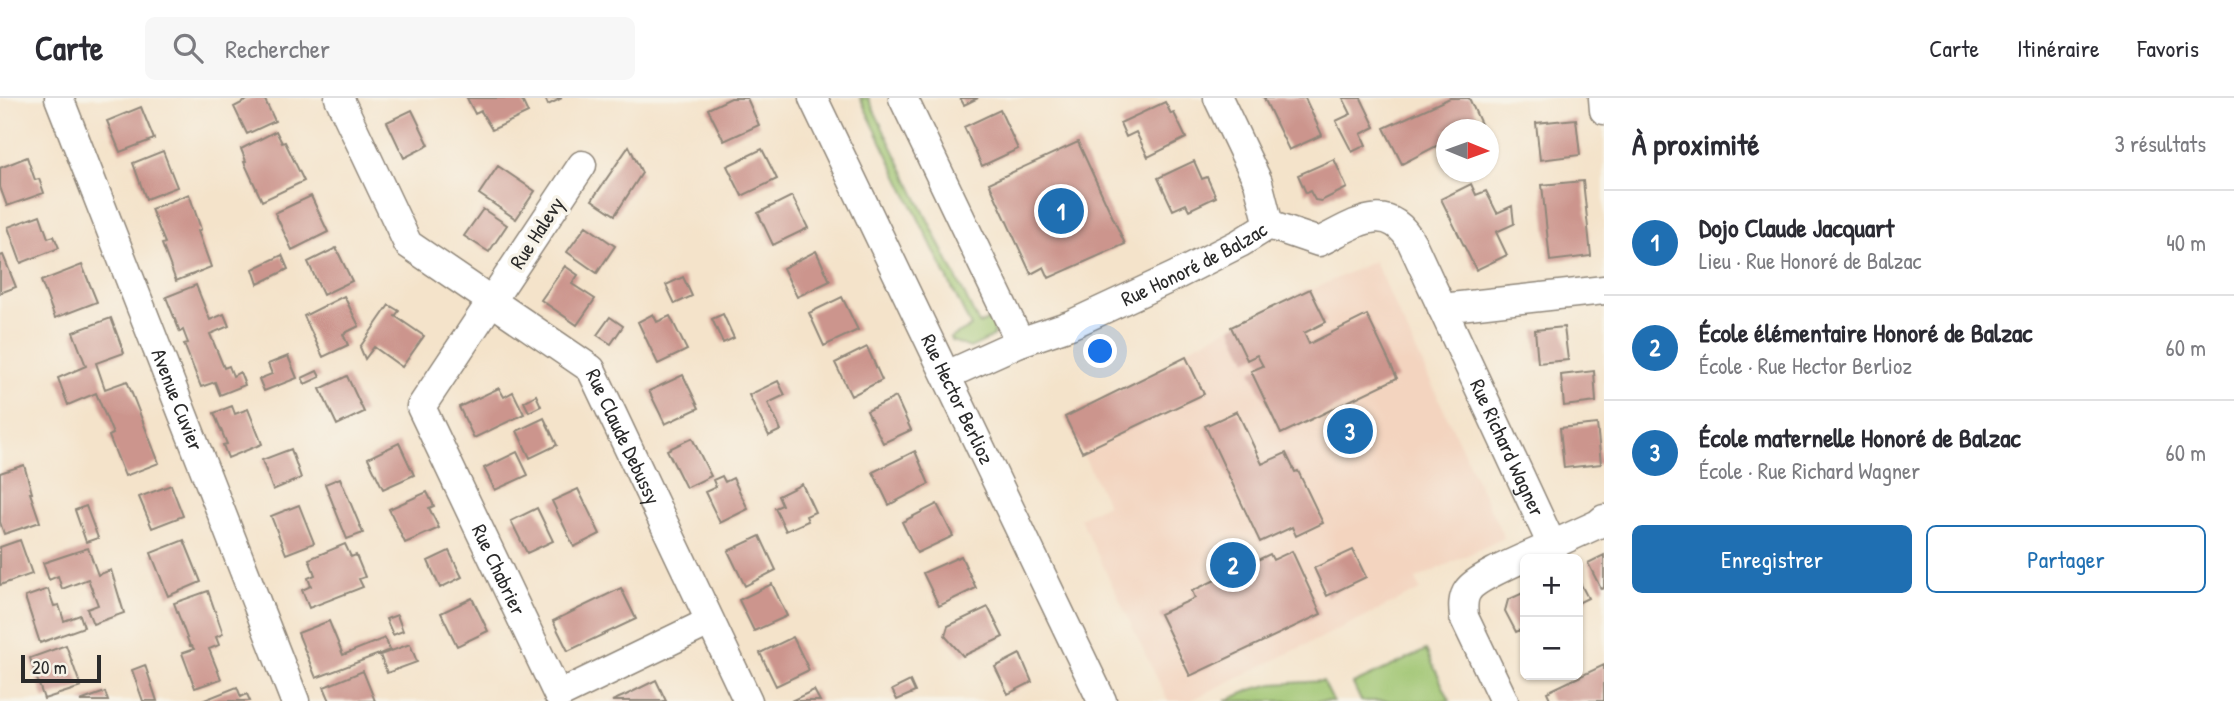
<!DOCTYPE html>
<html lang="fr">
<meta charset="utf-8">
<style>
:root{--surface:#fff;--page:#f7f7f7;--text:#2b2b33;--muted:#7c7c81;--line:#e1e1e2;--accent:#1f6fb2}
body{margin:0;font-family:"Patrick Hand",sans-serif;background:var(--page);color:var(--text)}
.controls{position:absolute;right:21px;bottom:21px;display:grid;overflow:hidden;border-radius:10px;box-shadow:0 2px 5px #0004}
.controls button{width:63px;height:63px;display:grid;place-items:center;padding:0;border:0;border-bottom:2px solid var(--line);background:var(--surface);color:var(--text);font:35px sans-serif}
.compass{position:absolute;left:1436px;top:21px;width:63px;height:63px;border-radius:50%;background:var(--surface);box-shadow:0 2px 5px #0004;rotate:91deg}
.scale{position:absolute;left:21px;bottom:18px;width:80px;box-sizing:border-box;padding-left:7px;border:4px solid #2b2b2b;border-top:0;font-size:19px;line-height:24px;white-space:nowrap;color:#2b2b2b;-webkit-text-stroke:5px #f7f3e8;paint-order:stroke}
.you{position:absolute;left:1101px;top:254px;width:24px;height:24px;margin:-18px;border:5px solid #fff;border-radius:50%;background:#1a73e8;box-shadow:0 0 0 10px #1a73e833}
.badge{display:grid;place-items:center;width:46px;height:46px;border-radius:50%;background:var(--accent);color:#fff;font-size:23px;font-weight:700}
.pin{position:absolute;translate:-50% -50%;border:4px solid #fff;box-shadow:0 2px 7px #0006}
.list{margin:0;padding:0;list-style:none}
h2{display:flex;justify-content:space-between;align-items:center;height:91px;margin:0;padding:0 28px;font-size:30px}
h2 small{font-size:23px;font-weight:400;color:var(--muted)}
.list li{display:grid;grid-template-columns:46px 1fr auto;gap:21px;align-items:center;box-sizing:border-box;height:105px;padding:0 28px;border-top:2px solid var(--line)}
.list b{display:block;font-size:26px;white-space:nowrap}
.list p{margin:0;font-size:23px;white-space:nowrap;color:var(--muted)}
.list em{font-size:23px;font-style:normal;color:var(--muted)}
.actions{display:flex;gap:14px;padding:21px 28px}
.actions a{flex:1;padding:16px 0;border:2px solid var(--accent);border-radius:10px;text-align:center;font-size:24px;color:var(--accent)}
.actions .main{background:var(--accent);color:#fff}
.icon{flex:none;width:38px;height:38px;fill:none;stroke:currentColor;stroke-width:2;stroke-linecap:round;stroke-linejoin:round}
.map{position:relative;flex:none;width:1604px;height:603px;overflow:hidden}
header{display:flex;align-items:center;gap:42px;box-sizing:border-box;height:98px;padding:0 35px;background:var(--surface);border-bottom:2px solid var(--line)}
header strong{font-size:33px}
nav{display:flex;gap:38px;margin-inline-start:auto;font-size:24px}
.search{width:490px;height:63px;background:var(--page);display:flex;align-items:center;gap:18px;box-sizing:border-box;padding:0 24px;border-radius:10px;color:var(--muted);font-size:26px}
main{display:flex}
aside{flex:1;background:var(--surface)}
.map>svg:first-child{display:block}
.built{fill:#f3d4bf}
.green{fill:#9ec46f;stroke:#64784d;stroke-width:2}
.building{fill:#cc958d}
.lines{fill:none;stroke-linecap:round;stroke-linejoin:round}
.minor-casing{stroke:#90877a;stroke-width:31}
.minor{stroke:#fff;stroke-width:28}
.labels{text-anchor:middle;stroke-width:7;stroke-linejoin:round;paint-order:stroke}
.street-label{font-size:21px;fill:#2b2b2b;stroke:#f7f3e8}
</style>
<header>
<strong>Carte</strong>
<div class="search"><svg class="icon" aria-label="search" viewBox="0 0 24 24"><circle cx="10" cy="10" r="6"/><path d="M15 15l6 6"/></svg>Rechercher</div>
<nav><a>Carte</a><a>Itinéraire</a><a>Favoris</a></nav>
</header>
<main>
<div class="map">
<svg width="1604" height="603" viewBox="0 0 1604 603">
<rect width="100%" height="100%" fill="#f7f3e8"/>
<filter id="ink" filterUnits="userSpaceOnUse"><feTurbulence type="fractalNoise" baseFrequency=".0143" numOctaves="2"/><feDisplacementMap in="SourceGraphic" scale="14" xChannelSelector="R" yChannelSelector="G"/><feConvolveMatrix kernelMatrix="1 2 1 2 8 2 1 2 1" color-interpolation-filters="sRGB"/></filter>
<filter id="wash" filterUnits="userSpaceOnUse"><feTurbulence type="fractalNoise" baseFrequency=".00686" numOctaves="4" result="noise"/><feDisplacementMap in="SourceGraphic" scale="28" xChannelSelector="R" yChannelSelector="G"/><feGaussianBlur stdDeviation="1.57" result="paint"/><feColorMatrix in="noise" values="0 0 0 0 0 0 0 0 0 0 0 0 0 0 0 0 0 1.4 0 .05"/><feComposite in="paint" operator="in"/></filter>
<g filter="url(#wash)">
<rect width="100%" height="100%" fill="#f4e3ca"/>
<!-- built -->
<path class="built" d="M1374 163 1504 440 1416 481 1420 492 1189 603H1168L1080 420 1107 406 1065 319 1185 260 1183 253 1229 230Z"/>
<!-- green -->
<path class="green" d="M860 0H868L979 226 997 218 993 239 970 250 952 243 950 240 971 229Z
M1426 552 1450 603H1361L1353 586Z
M1323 583 1333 603H1225L1253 591 1273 586Z"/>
<g id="blocks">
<!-- building -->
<path class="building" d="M251 0H264L275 23 247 36 234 9Z
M467 0H521L528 15 492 32 481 13 475 16Z
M545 0H562L548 7Z
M731 0H747L759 27 724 43 708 11Z
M960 0H978L964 7Z
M1264 0H1305L1322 37 1289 52Z
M1343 0H1361L1375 29 1361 36 1366 47 1352 54 1336 23 1351 16Z
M1450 0H1469L1481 26 1469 32H1446V43L1402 66 1384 30Z
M1165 4 1171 16 1174 15 1186 40 1148 59 1136 34 1126 39 1120 25Z
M141 9 154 41 120 54 107 23Z
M412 12 429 47 404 60 387 24Z
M1000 12 1018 51 982 68 964 29Z
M1576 21 1580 57 1540 62 1536 25Z
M276 33 282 45 285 44 304 83 262 103 244 64 246 63 241 51Z
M1078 44 1125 146 1049 180 1044 169 1031 176 989 85Z
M629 48 642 75 615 117 592 102Z
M762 51 777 81 742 98 727 68Z
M163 53 177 89 146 101 133 65Z
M27 59 35 82 39 81 44 95 7 108 0 89V70Z
M1334 61 1347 90 1321 103 1315 102 1310 93 1306 95 1298 77Z
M1194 63 1202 81 1207 79 1216 99 1189 112 1186 106 1173 112 1158 80Z
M498 68 535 93 516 121 479 96Z
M1583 83 1591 158 1550 163 1542 87Z
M1471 86 1476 97 1486 93 1497 115 1512 108 1514 126 1496 134 1507 157 1476 172 1441 101Z
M189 96 201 131 198 133 211 169 176 183 162 146 165 145 151 111Z
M311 98 328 134 292 152 275 115Z
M792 98 808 130 773 147 758 115Z
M483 111 507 127 489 154 464 138Z
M40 117 48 140 54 138 59 150 21 165 8 129Z
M586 128 615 148 597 175 567 154Z
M336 150 352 183 323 197 308 164Z
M816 153 830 183 797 199 783 170Z
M3 157 16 189 0 195V158Z
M282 157 288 171 258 186 253 171Z
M82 167 97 204 55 220 41 183Z
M565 168 578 177 572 186 595 201 577 227 541 202Z
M683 179 692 198 675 206 666 187Z
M196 187 210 222 224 216 229 228 210 236 224 270 229 268 233 278 240 274 245 287 220 297 215 284 201 289 184 246 188 245 183 232 180 234 166 199Z
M1310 191 1326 224 1304 235 1309 246 1367 217 1397 280 1281 336 1251 273 1263 268 1257 257 1247 262 1231 229Z
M344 198 359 228 343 236 348 247 323 259 304 218Z
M842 199 858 232 824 248 809 215Z
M389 207 399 213 395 218 424 238 402 269 374 249 365 261 360 249Z
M653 216 657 224 670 218 687 252 658 266 638 224Z
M723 216 734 240 723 245 712 221Z
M610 219 623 228 611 246 597 237Z
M111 220 124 255 96 265 105 291 127 283 159 365 125 378 109 338 113 336 96 295 68 307 58 280 86 268 73 234Z
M1564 229 1568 262 1538 265 1535 232Z
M867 249 882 282 851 298 835 265Z
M288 258 297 280 264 293 259 281 272 276 268 266Z
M1186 259 1204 296 1082 354 1065 319Z
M317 273 320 279 305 286 302 280Z
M1594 273 1596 304 1564 308 1561 277Z
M683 277 699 310 665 326 649 293Z
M347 278 364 314 337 327 320 291Z
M778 283 785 297 768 305 781 332 769 338 749 297Z
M499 290 504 299 513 294 524 316 474 340 459 309Z
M536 297 541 308 529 314 524 304Z
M896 299 911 332 883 345 867 313Z
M232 308 235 316 248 311 262 346 228 360 223 347 227 346 214 315Z
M1237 313 1262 366 1286 355 1295 374 1298 373 1323 425 1296 438 1292 429 1260 444 1205 328Z
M544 320 557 347 530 360 517 333Z
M1597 326 1601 366 1564 370 1560 330Z
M692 340 711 378 686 390 667 352Z
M399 345 414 377 383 391 368 360Z
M291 351 301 380 273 392 262 362Z
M915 353 929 386 889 407 873 374Z
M517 354 528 377 495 392 484 370Z
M24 367 32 395H30L40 424 4 436 0 424V375Z
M722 378 725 384 733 380 748 411 720 425 705 394 716 389 713 382Z
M340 380 363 435 347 441 325 386Z
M802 386 815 414 806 418 808 423 786 433 775 410 782 407 778 398Z
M171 387 183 418 152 430 139 399Z
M578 391 600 436 574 449 552 403Z
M427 394 434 408 429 410 439 430 405 445 389 411Z
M937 406 953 438 917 455 902 424Z
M299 407 314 445 286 456 271 418Z
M86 408 98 440 86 444 75 412Z
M537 410 553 443 527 455 511 423Z
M760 438 776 472 745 488 728 453Z
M20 442 32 476 0 487V449Z
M184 442 201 484 168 498 151 455Z
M345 446 351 459 356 457 365 479 359 481 363 489 309 510 302 492 311 488 308 480 315 477 309 461Z
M88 450 98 477 111 472 124 515 93 526 87 511 98 507 88 481 62 491 58 478 49 482 43 465Z
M1353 452 1366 479 1327 498 1314 470Z
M449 453 462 479 440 490 428 463Z
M1292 453 1321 516 1190 578 1160 516 1195 500 1192 493 1270 456 1273 462Z
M1604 457V490L1601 491 1588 465Z
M961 458 976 490 939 508 923 475Z
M1578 481 1588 500 1578 505Z
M772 486 787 518 754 533 739 502Z
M621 490 636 521 568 553 553 523Z
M48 491 54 508 59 507 64 523 80 517 84 529 40 545 25 499Z
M208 493 223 536 216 539 219 547 209 551 221 581 195 590 182 555 194 551 192 548H190L174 505Z
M1525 494V530L1516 534 1505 513 1508 502Z
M472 500 488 533 457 548 441 515Z
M988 509 1003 539 963 558 945 538 948 528Z
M397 517 403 533 393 537 386 521Z
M329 523 343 557 385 540 390 552 316 580 298 535Z
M793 539 809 572 776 588 760 555Z
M410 546 417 564 387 575 380 557Z
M66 547 81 589 44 601 30 560Z
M1020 556 1032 584 1008 596 995 569Z
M145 567 157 603H143L132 572Z
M1604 567V603H1551L1547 594Z
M363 573 375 603H330L324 589Z
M656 582 666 603H612L626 597Z
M910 583 915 594 897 602 892 592Z
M237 589 241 599 247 596 250 603H202Z
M814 592 820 603H791Z
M105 594 108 603H80Z"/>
</g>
</g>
<g filter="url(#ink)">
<use href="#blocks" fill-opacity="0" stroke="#90877a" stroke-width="2"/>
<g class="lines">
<defs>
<g id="minor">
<path id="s1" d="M59 0 295 603"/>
<path id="s2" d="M339 0 408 146 591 271 748 603"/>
<path id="s3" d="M813 0 1102 603"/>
<path d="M903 0 1020 244"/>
<path d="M1218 0 1258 84 1269 127"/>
<path d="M1603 0 1604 12"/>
<path id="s4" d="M582 67 421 309 558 597 709 524"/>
<path id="s5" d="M1269 127 1319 144C1354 127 1387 100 1412 145L1552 447C1534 456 1477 478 1468 492 1462 500 1463 510 1464 519L1504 603"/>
<path d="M1442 210 1604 192"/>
<path id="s6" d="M947 277 1020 244 1070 227 1175 178 1240 145 1269 127"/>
<path d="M1552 447 1598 426 1604 421"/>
</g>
</defs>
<!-- minor casing -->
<use href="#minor" class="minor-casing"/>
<!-- minor -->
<use href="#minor" class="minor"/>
</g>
</g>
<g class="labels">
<!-- street labels -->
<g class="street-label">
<text transform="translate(537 135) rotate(-57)" y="7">Rue Halevy</text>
<text dy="7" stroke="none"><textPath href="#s6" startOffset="271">Rue Honoré de Balzac</textPath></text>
<text dy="7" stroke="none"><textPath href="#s3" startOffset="334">Rue Hector Berlioz</textPath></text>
<text dy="7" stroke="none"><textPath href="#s1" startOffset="324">Avenue Cuvier</textPath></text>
<text dy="7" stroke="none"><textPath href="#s2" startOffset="458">Rue Claude Debussy</textPath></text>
<text dy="7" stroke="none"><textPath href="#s5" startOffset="387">Rue Richard Wagner</textPath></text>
<text dy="7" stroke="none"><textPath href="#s4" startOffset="471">Rue Chabrier</textPath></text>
</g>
</g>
</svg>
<div class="controls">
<button>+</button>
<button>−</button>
</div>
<svg class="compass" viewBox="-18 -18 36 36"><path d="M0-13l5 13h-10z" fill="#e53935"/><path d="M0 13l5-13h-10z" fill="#7c7c81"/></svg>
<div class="scale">20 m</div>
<div class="you"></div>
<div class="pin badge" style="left:1061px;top:113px">1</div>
<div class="pin badge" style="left:1233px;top:467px">2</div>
<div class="pin badge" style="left:1350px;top:333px">3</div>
</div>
<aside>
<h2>À proximité<small>3 résultats</small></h2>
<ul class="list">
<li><span class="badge">1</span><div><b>Dojo Claude Jacquart</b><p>Lieu · Rue Honoré de Balzac</p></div><em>40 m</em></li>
<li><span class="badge">2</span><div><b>École élémentaire Honoré de Balzac</b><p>École · Rue Hector Berlioz</p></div><em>60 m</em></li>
<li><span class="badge">3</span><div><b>École maternelle Honoré de Balzac</b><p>École · Rue Richard Wagner</p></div><em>60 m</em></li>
</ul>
<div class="actions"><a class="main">Enregistrer</a><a>Partager</a></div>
</aside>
</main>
